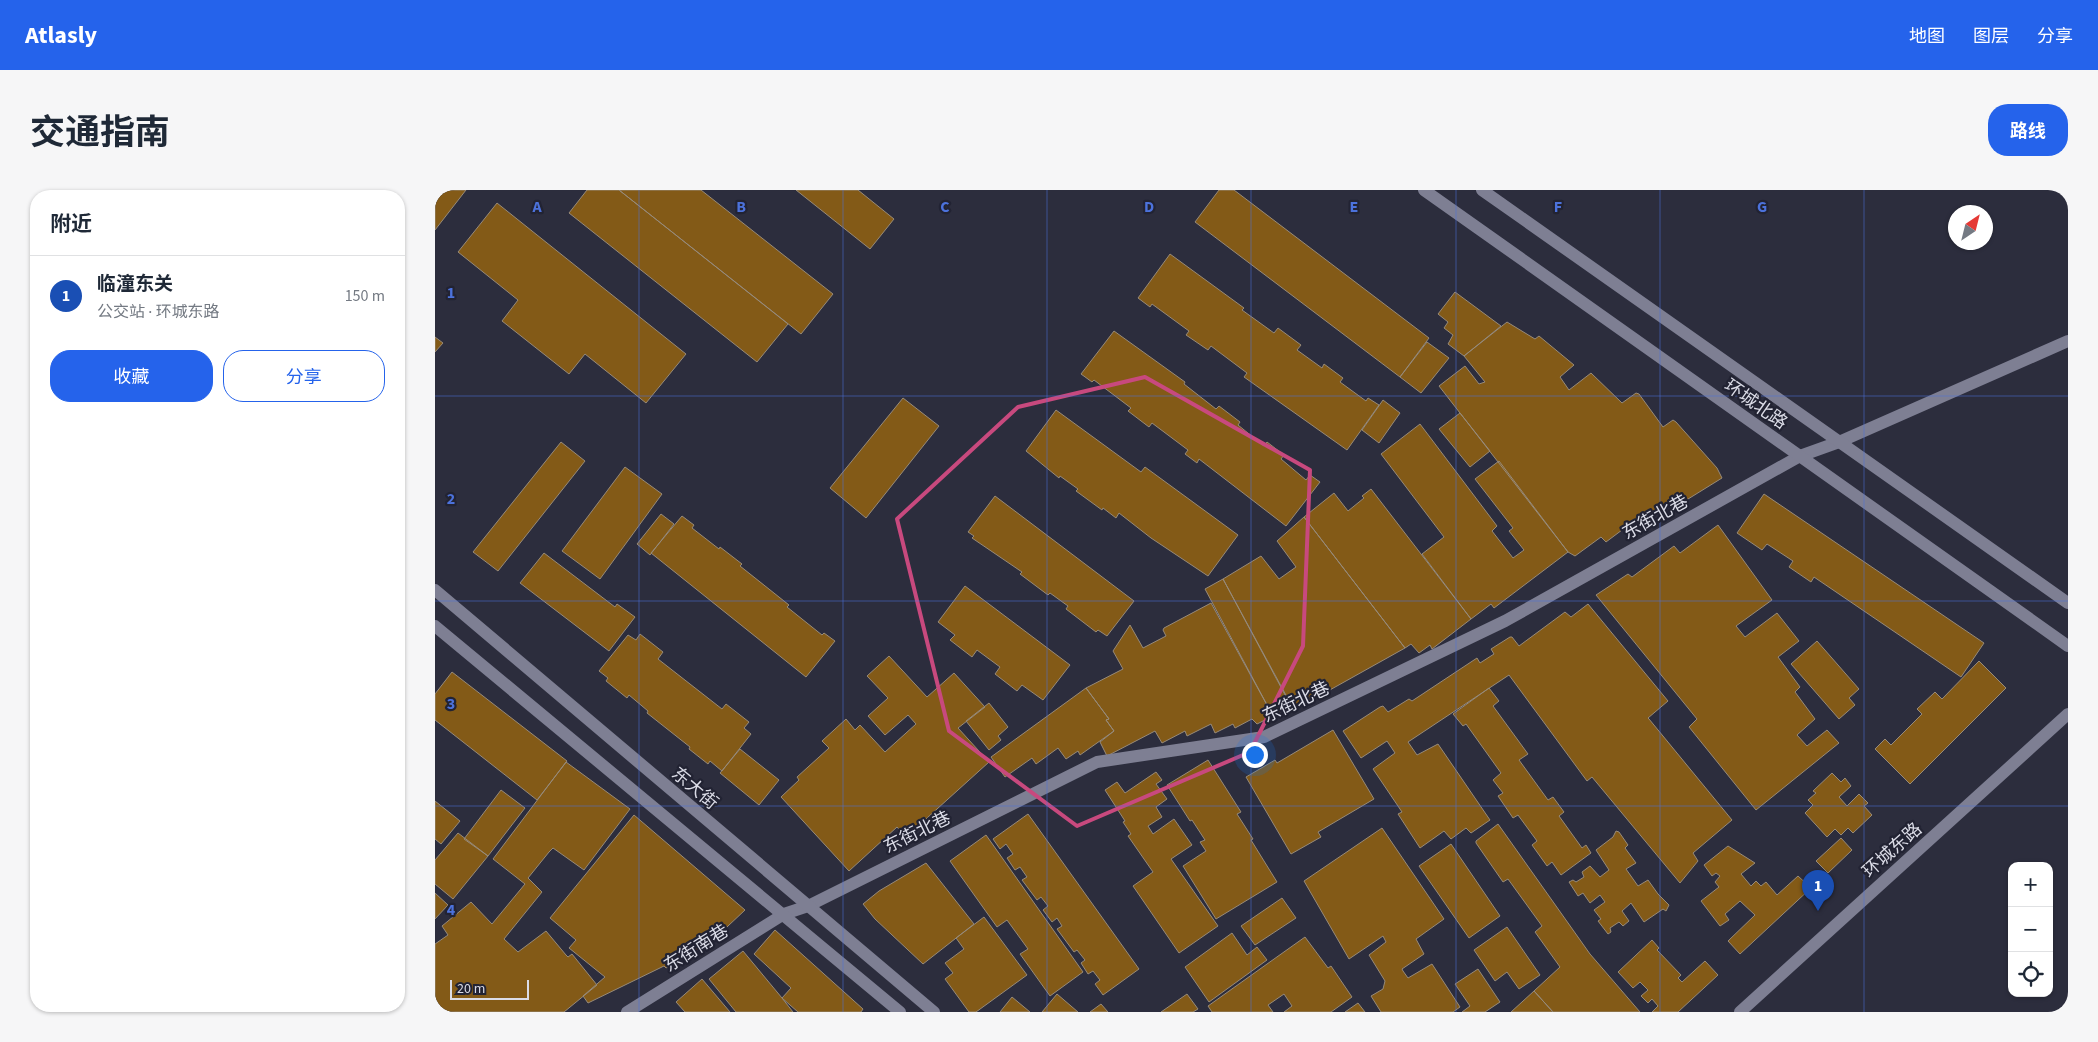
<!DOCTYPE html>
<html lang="zh">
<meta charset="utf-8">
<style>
:root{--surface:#fff;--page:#f6f6f7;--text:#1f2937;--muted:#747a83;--line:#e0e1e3;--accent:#2563eb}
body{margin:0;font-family:"Source Sans 3","Noto Sans SC",sans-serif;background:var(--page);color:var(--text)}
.controls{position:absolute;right:15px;bottom:15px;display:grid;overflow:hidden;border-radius:10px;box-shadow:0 1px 4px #0004}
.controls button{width:45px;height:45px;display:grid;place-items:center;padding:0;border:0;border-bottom:1px solid var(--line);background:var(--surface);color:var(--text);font:25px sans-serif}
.compass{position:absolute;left:1513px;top:15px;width:45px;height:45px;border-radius:50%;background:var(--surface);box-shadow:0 1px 4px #0004;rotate:35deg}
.scale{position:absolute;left:15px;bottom:12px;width:79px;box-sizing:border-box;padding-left:5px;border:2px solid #dbdce7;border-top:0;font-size:14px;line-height:18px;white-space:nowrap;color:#dbdce7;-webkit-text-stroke:4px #222333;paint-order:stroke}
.you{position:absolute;left:819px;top:564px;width:18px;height:18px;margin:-12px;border:4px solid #fff;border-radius:50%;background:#1a73e8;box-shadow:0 0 0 8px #1a73e833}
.badge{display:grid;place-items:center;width:32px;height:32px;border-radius:50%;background:var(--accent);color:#fff;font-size:16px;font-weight:700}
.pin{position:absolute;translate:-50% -41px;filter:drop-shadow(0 1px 2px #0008)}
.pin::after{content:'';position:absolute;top:26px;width:18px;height:15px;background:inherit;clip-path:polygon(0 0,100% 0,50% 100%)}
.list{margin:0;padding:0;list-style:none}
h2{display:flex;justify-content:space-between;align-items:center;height:65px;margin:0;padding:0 20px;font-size:21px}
h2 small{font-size:16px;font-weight:400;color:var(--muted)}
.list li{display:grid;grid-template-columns:32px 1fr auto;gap:15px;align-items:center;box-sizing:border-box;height:80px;padding:0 20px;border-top:1px solid var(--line)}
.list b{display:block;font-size:19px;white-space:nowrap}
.list p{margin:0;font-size:16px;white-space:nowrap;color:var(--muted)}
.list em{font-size:16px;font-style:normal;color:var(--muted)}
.actions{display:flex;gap:10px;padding:15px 20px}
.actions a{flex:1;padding:11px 0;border:1px solid var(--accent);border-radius:20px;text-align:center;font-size:18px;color:var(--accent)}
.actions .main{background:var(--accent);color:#fff}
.icon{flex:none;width:28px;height:28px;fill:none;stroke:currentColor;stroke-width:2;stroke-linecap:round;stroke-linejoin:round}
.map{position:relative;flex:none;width:1633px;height:822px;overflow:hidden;border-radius:20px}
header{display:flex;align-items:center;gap:30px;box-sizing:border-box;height:70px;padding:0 25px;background:var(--accent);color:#fff}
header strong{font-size:24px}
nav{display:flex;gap:28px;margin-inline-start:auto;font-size:18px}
.intro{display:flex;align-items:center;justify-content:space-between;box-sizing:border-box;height:120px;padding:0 30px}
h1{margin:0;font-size:35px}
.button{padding:12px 22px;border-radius:20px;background:var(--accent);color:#fff;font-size:18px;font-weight:700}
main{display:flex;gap:30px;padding:0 30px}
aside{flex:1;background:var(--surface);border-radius:20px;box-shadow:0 1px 4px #0004}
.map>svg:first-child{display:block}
.building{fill:#835a17;stroke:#978a79}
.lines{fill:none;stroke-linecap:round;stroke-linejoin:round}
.minor{stroke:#7e7f93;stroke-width:12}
.secondary{stroke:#7e7f93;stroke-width:12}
.marked{fill:none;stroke:#c8497e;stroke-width:4;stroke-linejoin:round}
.grid{fill:none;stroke:#4c72dc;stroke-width:1;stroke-opacity:0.55}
.labels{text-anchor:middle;stroke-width:4.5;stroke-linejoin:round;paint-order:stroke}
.street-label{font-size:18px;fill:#dbdce7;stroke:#222333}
.grid-label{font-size:16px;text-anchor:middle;font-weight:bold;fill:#4c72dc;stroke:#222333;stroke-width:4.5;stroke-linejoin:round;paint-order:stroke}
</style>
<header>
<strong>Atlasly</strong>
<nav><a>地图</a><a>图层</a><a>分享</a></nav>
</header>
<div class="intro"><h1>交通指南</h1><a class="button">路线</a></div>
<main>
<aside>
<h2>附近<small></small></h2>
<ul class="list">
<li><span class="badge" style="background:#1a4fb4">1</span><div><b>临潼东关</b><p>公交站 · 环城东路</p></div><em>150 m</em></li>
</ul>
<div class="actions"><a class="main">收藏</a><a>分享</a></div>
</aside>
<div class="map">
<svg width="1633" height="822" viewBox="0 0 1633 822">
<rect width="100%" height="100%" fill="#2c2d3d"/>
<!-- building -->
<path class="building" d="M0 0H31L0 40Z
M152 0H184L353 134 322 172 134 23Z
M184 0H266L398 104 366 144Z
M361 0H423L459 29 435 59Z
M784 0H799L994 148 965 187 760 32Z
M62 13 251 164 211 213 150 164 134 184 67 131 83 110 23 62Z
M735 64 809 118 807 120 839 143 843 138 866 155 862 160 887 178 889 174 908 188 905 192 931 211 933 208 944 215 912 260 809 187 812 183 776 156 773 160 751 145 754 141 717 114 715 117 703 108Z
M1020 102 1066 136 1029 166 1013 154 1018 145 1009 138 1013 132 1003 124Z
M1072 132 1100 149 1104 146 1139 175 1125 187 1134 200 1156 183 1187 213 1201 203 1204 204 1228 237 1238 230 1241 232 1282 278 1287 288 1245 314 1240 310 1221 324 1215 319 1171 352 1166 347 1140 366 1133 362 1004 196 1030 176 1044 194 1050 192 1029 166Z
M679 141 750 192 749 194 781 219 784 216 805 232 803 235 829 256 832 252 849 265 846 269 871 290 875 285 885 292 851 336 764 269 762 273 750 264 753 260 717 233 714 237 693 221 696 218 659 190 657 192 646 184Z
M0 147 8 153 0 162Z
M992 152 1014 168 986 203 965 187Z
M468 208 504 236 431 328 395 298Z
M948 210 965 223 944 253 927 240Z
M621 220 706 282 710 277 803 345 773 386 716 348 684 323 681 328 668 318 667 320 641 301 643 299 625 286 624 288 591 261Z
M1025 223 1055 261 1035 277 1004 239Z
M985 234 1062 336 1057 341 1078 368 1089 360 1074 341 1078 338 1040 289 1064 271 1133 362 1059 418 1056 414 1036 429 987 364 1009 347 946 264Z
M126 252 150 271 63 381 38 362Z
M190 277 227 304 165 389 127 361Z
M936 299 1036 429 997 459 995 455 984 463 976 454 970 458 869 327 899 303 913 321 929 308 927 306Z
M1329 304 1549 453 1526 487 1379 387 1376 392 1354 377 1358 371 1332 354 1327 360 1302 343Z
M560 306 699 411 672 446 663 440 661 442 631 419 633 416 615 403 613 405 585 384 587 382 537 348 539 346 533 342Z
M226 324 239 334 215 365 202 354Z
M247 326 259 335 257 338 284 359 285 357 307 374 305 376 354 415 352 417 387 445 389 443 400 451 371 487 216 363Z
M869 327 970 458 859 520 788 389 826 366 844 389 861 377 842 351Z
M1283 335 1337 410 1301 436 1310 447 1342 423 1364 451 1343 467 1365 497 1360 502 1380 529 1362 545 1372 556 1392 540 1404 553 1321 620 1254 537 1262 529 1161 405 1193 384 1197 387 1239 356 1245 363Z
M109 363 180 417 182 414 200 427 174 461 85 393Z
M788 389 856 516 838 526 770 399Z
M530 396 635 475 608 510 587 495 582 501 560 484 565 477 542 460 537 467 515 450 520 445 503 432Z
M776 413 838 526 822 534 817 529 800 538 798 534 780 543 776 534 752 546 750 541 727 553 720 541 672 566 665 552 679 541 671 530 674 529 651 498 688 479 678 461 695 435 708 458 731 446 728 440 729 438Z
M1153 414 1233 511 1213 528 1214 529 1297 630 1258 663 1263 671 1245 693 1157 587 1152 591 1074 485 973 552 982 565 1003 554 1055 630 1036 643 1031 638 1016 649 1009 641 985 658 963 624 967 622 938 579 960 563 952 551 926 568 908 541 945 517 948 516 953 522 974 509 977 511 1042 468 1045 473 1059 464 1056 459 1075 447H1077L1084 456 1130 422 1136 427Z
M205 444 228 462 223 469 287 519 291 514 314 532 309 538 316 544 287 581 275 571 273 574 254 559 255 557 212 523 213 521 194 505 192 508 171 491 173 488 164 481 193 445 201 450Z
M1382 451 1424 499 1414 508 1420 515 1404 529 1356 474Z
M454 466 492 507 519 483 550 517 523 538 554 572 471 647 462 637 414 681 346 607 364 590 362 587 394 558 387 551 411 529 420 540 425 535 450 562 481 534 473 525 450 545 433 526 453 508 432 486Z
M1544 471 1571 498 1475 594 1440 559 1450 549 1456 555 1487 524 1482 519 1500 502 1507 509Z
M17 482 132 571 102 610 0 530V504Z
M651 498 674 529 671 530 679 541 645 565 643 561 631 569 623 558 601 574 597 568 570 587 556 567Z
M1054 498 1064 511 1058 516 1093 564 1084 570 1113 610 1118 607 1129 622 1124 626 1147 658 1151 655 1156 663 1126 685 1117 672 1112 676 1097 655 1102 651 1083 625 1078 628 1063 606 1068 603 1058 590 1066 583 1031 534 1028 536 1018 524Z
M554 513 573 537 563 546 566 550 554 560 531 531Z
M898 540 939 609 883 642 886 647 856 664 811 587 840 570 842 573Z
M305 559 344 590 324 615 285 583Z
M773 570 806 622 802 624 818 649 816 650 842 692 781 729 748 676 771 661 765 652 770 650 757 630 755 631 732 595Z
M131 572 195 619 149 680 118 658 114 662 93 688 107 702 69 749 83 762 111 741 131 765 133 767 137 764 162 795 129 822H8L0 812V754L13 745 7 736 36 712 57 734 90 694 58 669Z
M721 582 727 590 721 594 732 609 721 617 727 627 713 636 718 644 739 629 757 655 736 669 783 736 744 763 698 696 718 682 693 646 696 644 688 632 690 631 670 600 682 592 690 603Z
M1397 583 1406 592 1410 588 1416 596 1404 607 1412 616 1424 604 1433 613 1429 616 1437 625 1418 643 1413 638 1406 645 1400 639 1392 647 1370 623 1378 615 1373 610 1381 603 1378 601Z
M66 600 90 618 53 666 29 649Z
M0 611 25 631 6 654 0 649Z
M593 624 704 779 668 805 660 794 665 790 658 781 653 784 646 773 650 770 642 760 639 762 622 739 627 736 622 728 617 732 608 720 613 716 606 707 602 710 587 690 592 687 585 677 580 680 572 668 578 664 571 654 565 659 558 649Z
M199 625 310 720 276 752 231 778 229 776 153 813 148 806 170 787 134 758 141 750 115 728Z
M1063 634 1155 764 1205 822H1118L1099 801 1125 777 1100 742 1107 736 1073 689 1068 692 1041 653V651Z
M947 638 1009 729 981 749 989 764 967 779 968 781 973 788 997 774 1025 817 1018 822H946L936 806 948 799 950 791 934 765 951 752 948 746 914 769 869 691Z
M1181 641 1184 642 1193 655 1190 658 1201 673 1191 679 1203 696 1213 690 1223 704 1234 715 1231 721 1228 719 1209 732 1196 713 1187 721 1194 731 1188 736 1184 732 1175 738 1176 742 1173 744 1163 731 1166 729 1159 720 1170 712 1165 705 1155 713 1148 703 1143 706 1134 692 1138 690 1141 692 1149 687 1147 682 1155 676 1165 687 1174 680 1161 660 1178 647Z
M23 643 53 666 18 709 0 694V670Z
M551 645 648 782 615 806 585 764 593 759 572 730 562 737 515 671Z
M1406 648 1417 660 1393 683 1381 671Z
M1016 654 1065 726 1034 748 984 676Z
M1293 656 1320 673 1306 684 1316 696 1321 691 1326 696 1331 692 1342 705 1363 686 1376 698 1305 764 1293 751 1320 725 1305 711 1290 724 1294 730 1285 736 1266 711 1284 697 1280 692 1285 686 1281 683 1277 686 1269 675Z
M491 673 539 734 488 774 440 729 428 714 444 701Z
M0 703 13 715 0 729Z
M847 708 861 728 820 755 806 736Z
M549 727 592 785 541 822H534L510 789 518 783 510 773 529 759 521 748Z
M1072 737 1105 785 1084 799 1072 782 1060 791 1039 760Z
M340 740 428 819 426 822H363L347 808 356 798 319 764Z
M797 743 812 765 822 757 832 770 774 812 750 777Z
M870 747 893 778 896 776 917 807 896 822H849L857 816 849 804 833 815 838 822H777L773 816Z
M1217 750 1224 758 1222 760 1246 785 1243 788 1247 792 1270 771 1283 785 1243 822H1217L1223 816 1217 809 1213 813 1206 806 1213 800 1205 792 1198 798 1183 782Z
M308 761 347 808 358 822H301L274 789Z
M1043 779 1065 812 1050 822H1027L1035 816 1020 794Z
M267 789 295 822H250L241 812Z
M1099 801 1118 822H1076Z
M622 804 643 822H607Z
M752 804 763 819 758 822H726Z
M577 807 595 822H565Z
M923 813 930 822H910Z
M666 814 673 822H655Z"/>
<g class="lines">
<!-- minor -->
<path class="minor" d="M192 822 349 724 373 716 662 572 829 547 1070 431 1365 266 1404 252 1633 151"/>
<!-- secondary -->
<path class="secondary" d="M989 0 1633 456
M1047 0 1633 413
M0 400 499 822
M0 436 465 822
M1305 822 1633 524"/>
</g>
<!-- marked area -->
<path class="marked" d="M710 187 875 280 868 456 815 562 642 636 514 541 462 329 583 217Z"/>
<!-- grid -->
<path class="grid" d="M204 0V822M408 0V822M612 0V822M816 0V822M1021 0V822M1225 0V822M1429 0V822M0 206H1633M0 411H1633M0 616H1633"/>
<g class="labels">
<!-- street labels -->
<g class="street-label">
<text transform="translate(1321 214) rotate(35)" y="6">环城北路</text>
<text transform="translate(1220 327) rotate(-29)" y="6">东街北巷</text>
<text transform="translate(861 512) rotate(-25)" y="6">东街北巷</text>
<text transform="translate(260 598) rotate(40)" y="6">东大街</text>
<text transform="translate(482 642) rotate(-26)" y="6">东街北巷</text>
<text transform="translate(1457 660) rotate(-42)" y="6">环城东路</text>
<text transform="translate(261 758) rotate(-32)" y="6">东街南巷</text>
</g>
</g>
<g class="grid-label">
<text x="102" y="22">A</text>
<text x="306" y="22">B</text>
<text x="510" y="22">C</text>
<text x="714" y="22">D</text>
<text x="919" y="22">E</text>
<text x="1123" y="22">F</text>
<text x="1327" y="22">G</text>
<text x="16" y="108">1</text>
<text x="16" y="314">2</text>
<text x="16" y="519">3</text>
<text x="16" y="725">4</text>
</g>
</svg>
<div class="controls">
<button>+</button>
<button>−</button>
<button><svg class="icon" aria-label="locate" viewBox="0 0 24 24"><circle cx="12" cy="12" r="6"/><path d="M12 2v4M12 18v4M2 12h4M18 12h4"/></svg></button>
</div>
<svg class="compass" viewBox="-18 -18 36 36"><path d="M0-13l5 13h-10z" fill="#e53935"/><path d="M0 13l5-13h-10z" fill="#747a83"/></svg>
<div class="scale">20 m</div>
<div class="you"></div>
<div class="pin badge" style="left:1383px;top:721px;background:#1a4fb4">1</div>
</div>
</main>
